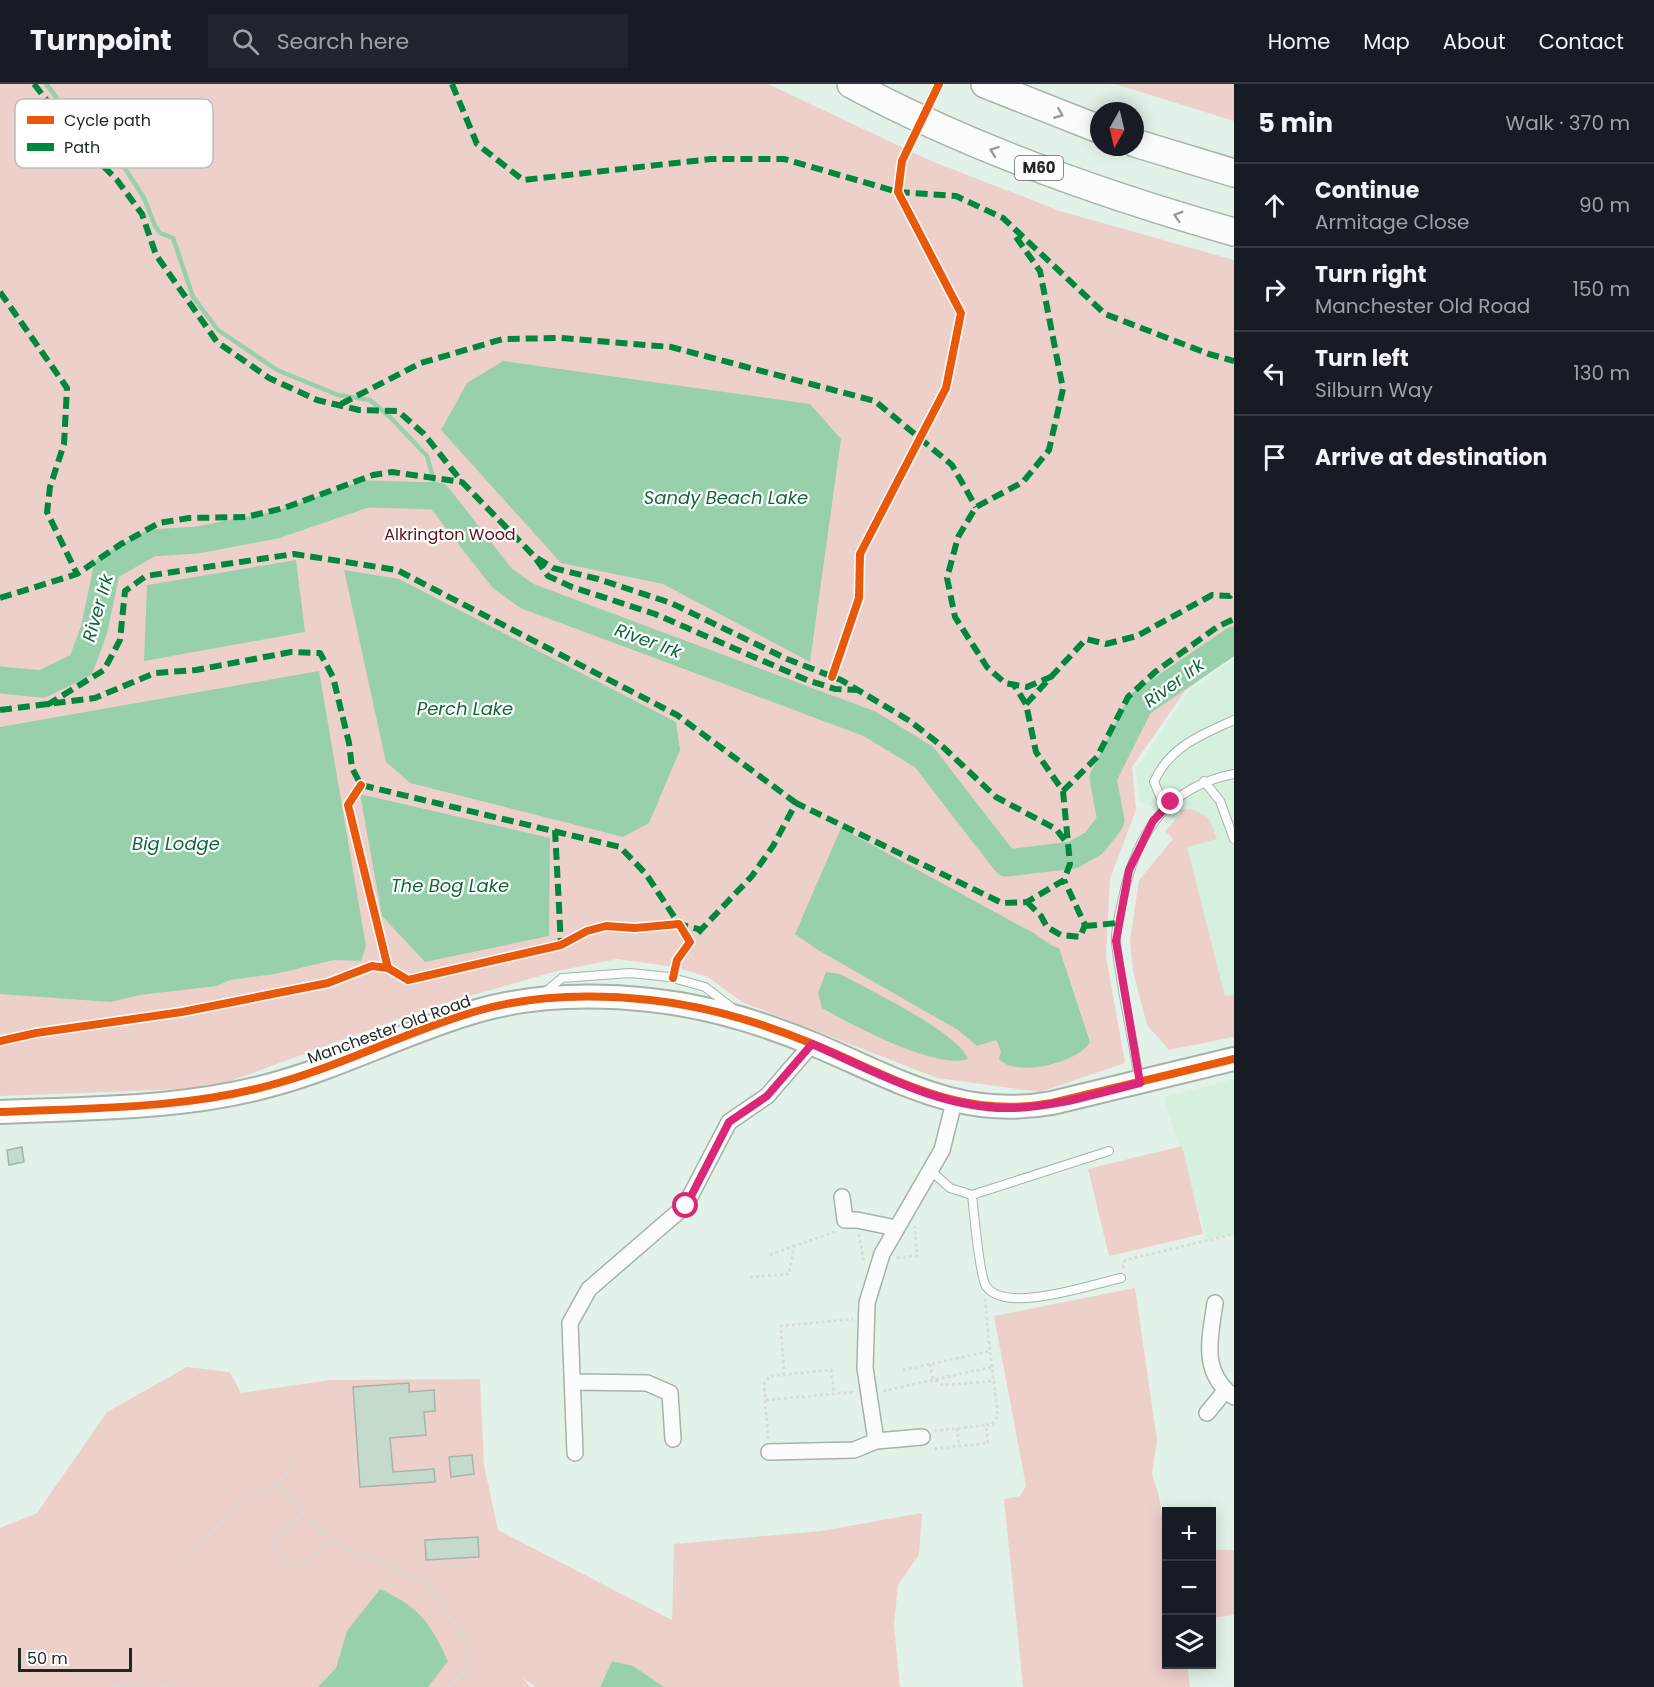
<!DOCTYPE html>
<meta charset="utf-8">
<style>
:root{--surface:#171b24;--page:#20242c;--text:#f1f3f6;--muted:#9ea1a6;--line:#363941}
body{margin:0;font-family:Poppins,sans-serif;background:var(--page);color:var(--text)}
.controls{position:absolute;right:18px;bottom:18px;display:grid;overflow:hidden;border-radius:0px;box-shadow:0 3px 15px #0003}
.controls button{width:54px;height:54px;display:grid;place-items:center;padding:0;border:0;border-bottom:2px solid var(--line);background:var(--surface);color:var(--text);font:30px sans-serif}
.compass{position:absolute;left:1090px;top:18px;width:54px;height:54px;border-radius:50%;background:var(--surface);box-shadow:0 3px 15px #0003;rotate:188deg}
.scale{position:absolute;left:18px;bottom:15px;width:114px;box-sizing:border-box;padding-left:6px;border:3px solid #1e2821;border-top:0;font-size:16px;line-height:21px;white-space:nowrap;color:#1e2821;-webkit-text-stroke:4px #fff;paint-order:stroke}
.stop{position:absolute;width:18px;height:18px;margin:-14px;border:4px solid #db2777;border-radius:50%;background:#fff}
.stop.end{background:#db2777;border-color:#fff;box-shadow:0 2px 6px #0008}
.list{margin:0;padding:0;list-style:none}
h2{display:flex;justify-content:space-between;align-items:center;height:78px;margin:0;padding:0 24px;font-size:26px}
h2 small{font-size:20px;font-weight:400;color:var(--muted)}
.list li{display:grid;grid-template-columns:39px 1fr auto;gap:18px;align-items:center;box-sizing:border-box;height:84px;padding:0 24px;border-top:2px solid var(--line)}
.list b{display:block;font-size:22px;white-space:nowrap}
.list p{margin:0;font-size:20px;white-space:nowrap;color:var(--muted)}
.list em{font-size:20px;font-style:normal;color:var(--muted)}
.icon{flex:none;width:33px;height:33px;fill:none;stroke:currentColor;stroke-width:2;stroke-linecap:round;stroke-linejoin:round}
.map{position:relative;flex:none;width:1234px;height:1603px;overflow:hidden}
header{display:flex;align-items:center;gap:36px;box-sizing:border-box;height:84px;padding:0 30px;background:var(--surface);border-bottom:2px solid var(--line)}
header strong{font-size:28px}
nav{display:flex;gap:33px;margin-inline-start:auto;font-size:21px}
.search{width:420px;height:54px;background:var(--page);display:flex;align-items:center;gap:15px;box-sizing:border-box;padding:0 21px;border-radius:0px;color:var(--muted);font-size:22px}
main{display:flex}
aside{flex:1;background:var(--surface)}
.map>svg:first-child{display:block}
.built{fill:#d6f0de}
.green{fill:#eed0cb}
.water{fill:#98d0ab}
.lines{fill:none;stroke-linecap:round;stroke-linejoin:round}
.stream{stroke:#98d0ab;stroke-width:4.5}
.river{stroke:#98d0ab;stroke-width:27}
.building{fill:#c4dacb;stroke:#a8b3ab;stroke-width:1.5}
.service-casing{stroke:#a6b2aa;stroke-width:10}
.minor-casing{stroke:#a6b2aa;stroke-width:18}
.primary-casing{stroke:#a6b2aa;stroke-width:26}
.motorway-casing{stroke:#a6b2aa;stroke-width:30}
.path{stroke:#d8dcd9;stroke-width:3;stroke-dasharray:3 3;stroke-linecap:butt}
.service{stroke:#fbfdfc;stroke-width:8}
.minor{stroke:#fbfdfc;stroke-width:15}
.primary{stroke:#fbfdfc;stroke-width:22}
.motorway{stroke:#fbfdfc;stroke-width:27}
.quiet{stroke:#00873e;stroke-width:6;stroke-dasharray:12 6;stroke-linecap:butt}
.cycleway-casing{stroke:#fff;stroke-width:11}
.cycleway{stroke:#e8590c;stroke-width:8}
.oneway{stroke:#989d99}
.route{stroke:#db2777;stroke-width:8}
.labels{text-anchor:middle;stroke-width:4.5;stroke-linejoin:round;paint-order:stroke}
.shield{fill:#fff;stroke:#626864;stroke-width:1.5}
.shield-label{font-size:15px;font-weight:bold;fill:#1e2821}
.park-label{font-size:16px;fill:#5b1118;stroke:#fff}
.street-label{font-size:16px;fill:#1e2821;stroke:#fff}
.water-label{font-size:18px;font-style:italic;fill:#11663a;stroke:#fff}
.key{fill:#fff;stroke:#bcbebc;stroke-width:1.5}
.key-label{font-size:16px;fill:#1e2821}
</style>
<header>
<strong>Turnpoint</strong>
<div class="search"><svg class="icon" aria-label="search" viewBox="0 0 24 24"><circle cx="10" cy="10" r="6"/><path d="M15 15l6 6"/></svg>Search here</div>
<nav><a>Home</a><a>Map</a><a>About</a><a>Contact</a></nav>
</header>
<main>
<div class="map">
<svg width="1234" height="1603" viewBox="0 0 1234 1603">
<rect width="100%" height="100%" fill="#e3f2e8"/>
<!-- built -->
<path class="built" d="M1234 575V950L1178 738 1139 716 1136 684 1190 606Z
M1234 995V1150L1207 1155 1164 1013Z"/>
<!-- green -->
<path class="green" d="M0 0H768L929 76 1060 127 1234 176V571L1185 607 1132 683 1136 726 1110 795 1106 872 1125 979 1040 1008 937 994 742 918 708 893 675 883 617 875 557 887 431 923 212 1004 0 1012Z
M1115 0H1234V37Z
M1191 725 1209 734 1217 755 1187 763 1225 912 1234 911V953L1169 966 1147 941 1133 887 1130 856 1139 796 1173 755 1165 747 1180 731V726Z
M1182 1062 1203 1150 1109 1172 1088 1085Z
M1135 1204 1157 1356 1152 1390 1159 1412 1166 1459V1580L1187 1581 1190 1603H1023L1004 1415 1020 1412 1026 1402 994 1232Z
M187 1283 230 1288 241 1309 331 1296 480 1295 484 1381 498 1446 672 1536 674 1460 821 1447 922 1429 919 1471 898 1501 894 1541 900 1603H664L633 1582 612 1577 600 1603H536L523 1594 530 1603H0V1444L37 1429 107 1328Z
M1212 1466H1234V1531L1212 1534Z"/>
<!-- water -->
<path class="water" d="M503 277 810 320 841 355 810 578 663 500 561 479 441 346 467 299Z
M296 476 305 548 144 577 147 501Z
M344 486 399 495 676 638 680 666 649 739 623 753 410 699 386 678Z
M319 587 366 862 361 877 334 876 275 890 230 896 217 902 139 911 111 918 0 910V643Z
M360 710 550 754 549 852 425 878 382 832Z
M841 744 1024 844C1038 849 1045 860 1059 864L1090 958C1078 979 1016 994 999 975L1001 967 996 956 977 962 958 946 818 866 795 850Z
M826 888 840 890C868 905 959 949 968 975 936 986 852 941 822 924L818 909Z
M380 1505C419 1523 430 1538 448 1577L428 1603H318L336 1584 347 1547Z
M612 1577 633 1582 664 1603H600Z"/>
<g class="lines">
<!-- stream -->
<path class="stream" d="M46 0 68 28 77 32 98 60 112 62 117 66V72L144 114 155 142 160 149 173 154 193 213 218 246 277 286 338 311 370 316 390 333 427 372 438 412"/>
<!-- river -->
<path class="river" d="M0 596 42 600 81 581 94 546 107 484 151 459 197 456 276 441 366 410 438 412 502 494 527 512 870 640 924 673 1006 779 1073 771 1094 759 1111 737 1103 694 1140 620 1234 556"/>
</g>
<!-- building -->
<path class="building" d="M22 1063 24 1078 9 1081 7 1066Z
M409 1299V1308L434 1306 435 1327 424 1328 426 1351 390 1354 393 1388 434 1385 435 1398 360 1403 353 1303Z
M472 1371 474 1390 451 1393 449 1373Z
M478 1453 479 1473 426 1476 425 1456Z"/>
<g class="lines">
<defs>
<path id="service" d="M1204 697 1220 717 1234 755
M1171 718 1161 714 1154 698C1169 663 1201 651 1234 636
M544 909 562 894 630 889 669 893 705 903 731 923
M1139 995C1132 950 1121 904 1116 859 1115 844 1120 828 1123 814 1136 750 1167 703 1234 690
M930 1086 950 1104 972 1111C974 1127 979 1191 986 1202 1005 1231 1092 1200 1121 1194
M972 1111 1109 1067"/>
<path id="minor" d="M842 1113 845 1136H857L896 1144
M1215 1219C1210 1254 1200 1288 1234 1313
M573 1298 647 1299 670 1309 673 1355
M1207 1329 1226 1306
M876 1357 865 1284 867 1219 882 1170 942 1066 954 1018
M769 1368 854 1366 876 1357 922 1353
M575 1369 570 1239 589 1205 685 1122 729 1038 767 1012 812 960"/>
<path id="primary" d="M0 1028C90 1024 184 1025 271 1001 342 982 407 947 477 927 532 911 593 910 650 916 707 922 760 938 813 960 895 994 959 1036 1052 1019L1234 975"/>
<path id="motorway" d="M851 0C972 65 1103 111 1234 148
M985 0 1099 45
M1135 59 1234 89"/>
</defs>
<!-- service casing -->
<use href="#service" class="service-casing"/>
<!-- minor casing -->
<use href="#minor" class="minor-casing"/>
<!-- primary casing -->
<use href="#primary" class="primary-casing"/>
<!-- motorway casing -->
<use href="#motorway" class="motorway-casing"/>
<!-- path -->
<path class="path" d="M859 1150 864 1179
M770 1171 794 1162
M897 1174 917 1172 915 1142
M1123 1184 1125 1176 1234 1150
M750 1193 789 1190 794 1162 837 1147
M985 1215 990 1267
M930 1280 933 1295 943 1301 994 1297
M903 1286 990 1267 992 1283
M784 1291 781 1242 853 1235
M883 1307 992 1283 998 1332 992 1340 986 1341 988 1359 931 1365
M766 1316 855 1308
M957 1344 959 1362
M934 1347 986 1341
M768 1355 764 1300 770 1292 831 1286 834 1308
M279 1400 304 1431 330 1456 427 1499 460 1546 469 1570 470 1585 447 1603
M303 1430 273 1456 286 1480 302 1481 330 1456
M186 1471 219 1441 245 1410 279 1400 291 1381
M112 1603 151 1600 179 1603"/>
<!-- service -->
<use href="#service" class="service"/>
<!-- minor -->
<use href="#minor" class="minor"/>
<!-- primary -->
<use href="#primary" class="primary"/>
<!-- motorway -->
<use href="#motorway" class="motorway"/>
<!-- quiet -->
<path class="quiet" d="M34 0 76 54 117 96 142 130 156 171 217 258 269 294 317 316 359 326 398 327 424 350 462 398 534 472 548 492 572 503 655 530 807 596 835 605 858 606
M452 0 477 60 523 96 711 75H784L898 108 956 112 1003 134 1105 230 1209 270 1234 277
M1016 153 1040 187 1063 305 1049 366 1023 398 976 423 958 453 947 494 955 533 987 583 1005 599 1027 603 1055 591
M0 208 67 304 64 360 50 403 47 428 77 490
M341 320 421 279 503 255 561 254 671 263 875 317 952 381 976 423
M537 474 553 484 598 495 671 519 787 575 841 596 910 637 943 663 996 713 1056 745 1067 759
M0 514 77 490 121 460 159 439 189 434 246 433 284 424 373 391 392 388 462 398
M1026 620 1086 555 1106 560 1137 552 1212 511 1230 512 1234 508
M47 621 104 586 120 556 125 507 146 492 294 470 397 486 677 631 796 719
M0 626 95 614 155 589 196 586 291 568 320 569 333 593 349 659 352 684 361 701 620 763 646 790 679 840 702 846
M1063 707 1097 673 1128 613 1155 588 1217 543 1234 535
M555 746 561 861
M1027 818 1041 832 1047 843 1061 851 1080 853 1085 841 1064 796
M1085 842 1118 839
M698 849 752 792 773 762 796 719 1002 819 1027 818 1064 796 1070 780 1063 707 1036 668 1026 620 1014 601"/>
<defs>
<path id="cycleway" d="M832 593 859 514 860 470 946 304 961 229 898 108 902 77 939 0
M361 701 348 721 388 884
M0 957 36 949 182 928 328 899 372 882 388 884 408 896 561 861 587 847 606 842 635 844 679 840 690 858 677 876 673 894
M0 1028C90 1024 184 1025 271 1001 342 982 407 947 477 927 532 911 593 910 650 916 707 922 760 938 813 960 895 994 959 1036 1052 1019L1234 975"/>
</defs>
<!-- cycleway casing -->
<use href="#cycleway" class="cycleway-casing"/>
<!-- cycleway -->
<use href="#cycleway" class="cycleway"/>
</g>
<!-- one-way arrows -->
<defs><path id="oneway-chevron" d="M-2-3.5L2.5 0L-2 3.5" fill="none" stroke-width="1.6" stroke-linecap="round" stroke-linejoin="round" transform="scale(1.5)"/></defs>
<g class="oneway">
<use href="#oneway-chevron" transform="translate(1059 30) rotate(22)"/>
<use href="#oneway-chevron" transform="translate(994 67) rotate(-159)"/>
<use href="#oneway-chevron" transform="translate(1178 132) rotate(-164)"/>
</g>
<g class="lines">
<!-- route -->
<path class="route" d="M686 1122 729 1038 767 1012 812 960C874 987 940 1025 1010 1024 1053 1024 1098 1009 1140 999L1116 857 1129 786 1153 737 1171 718"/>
</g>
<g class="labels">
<!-- shield labels -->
<rect class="shield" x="1015" y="72" width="48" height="24" rx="4.5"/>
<g class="shield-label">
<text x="1039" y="89">M60</text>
</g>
<!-- park labels -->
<g class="park-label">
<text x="450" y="456">Alkrington Wood</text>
</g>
<!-- street labels -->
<g class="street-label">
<text transform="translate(389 945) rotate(-20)" y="6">Manchester Old Road</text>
</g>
<!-- water labels -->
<g class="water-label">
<text x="726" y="420">Sandy Beach Lake</text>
<text transform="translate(98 524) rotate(-74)" y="6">River Irk</text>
<text transform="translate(648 557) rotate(20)" y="6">River Irk</text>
<text transform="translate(1174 599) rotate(-36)" y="6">River Irk</text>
<text x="465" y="631">Perch Lake</text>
<text x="176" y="766">Big Lodge</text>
<text x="450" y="808">The Bog Lake</text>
</g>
</g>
<!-- legend -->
<rect x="15" y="15" width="198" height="69" rx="9" class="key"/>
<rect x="27" y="32" width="27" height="8" fill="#e8590c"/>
<rect x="27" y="59" width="27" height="8" fill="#00873e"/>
<g class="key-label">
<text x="64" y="42">Cycle path</text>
<text x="64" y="69">Path</text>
</g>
</svg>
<div class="controls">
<button>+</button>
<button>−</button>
<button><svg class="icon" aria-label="layers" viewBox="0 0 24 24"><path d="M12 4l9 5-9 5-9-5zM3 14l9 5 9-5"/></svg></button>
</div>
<svg class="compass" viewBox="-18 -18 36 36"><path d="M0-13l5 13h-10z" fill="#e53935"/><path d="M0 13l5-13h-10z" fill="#9ea1a6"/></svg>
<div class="scale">50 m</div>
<div class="stop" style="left:686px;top:1122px"></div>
<div class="stop end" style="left:1171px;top:718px"></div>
</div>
<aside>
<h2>5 min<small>Walk · 370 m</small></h2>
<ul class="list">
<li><svg class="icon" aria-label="ahead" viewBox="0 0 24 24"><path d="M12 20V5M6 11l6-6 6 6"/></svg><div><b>Continue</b><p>Armitage Close</p></div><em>90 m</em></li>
<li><svg class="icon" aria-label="right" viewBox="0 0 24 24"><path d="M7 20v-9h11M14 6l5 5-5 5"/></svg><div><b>Turn right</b><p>Manchester Old Road</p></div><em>150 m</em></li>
<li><svg class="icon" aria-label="left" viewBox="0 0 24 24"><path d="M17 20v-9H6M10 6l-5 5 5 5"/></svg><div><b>Turn left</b><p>Silburn Way</p></div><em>130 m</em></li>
<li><svg class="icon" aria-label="arrive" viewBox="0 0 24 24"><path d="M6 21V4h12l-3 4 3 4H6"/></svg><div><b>Arrive at destination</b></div></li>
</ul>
</aside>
</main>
